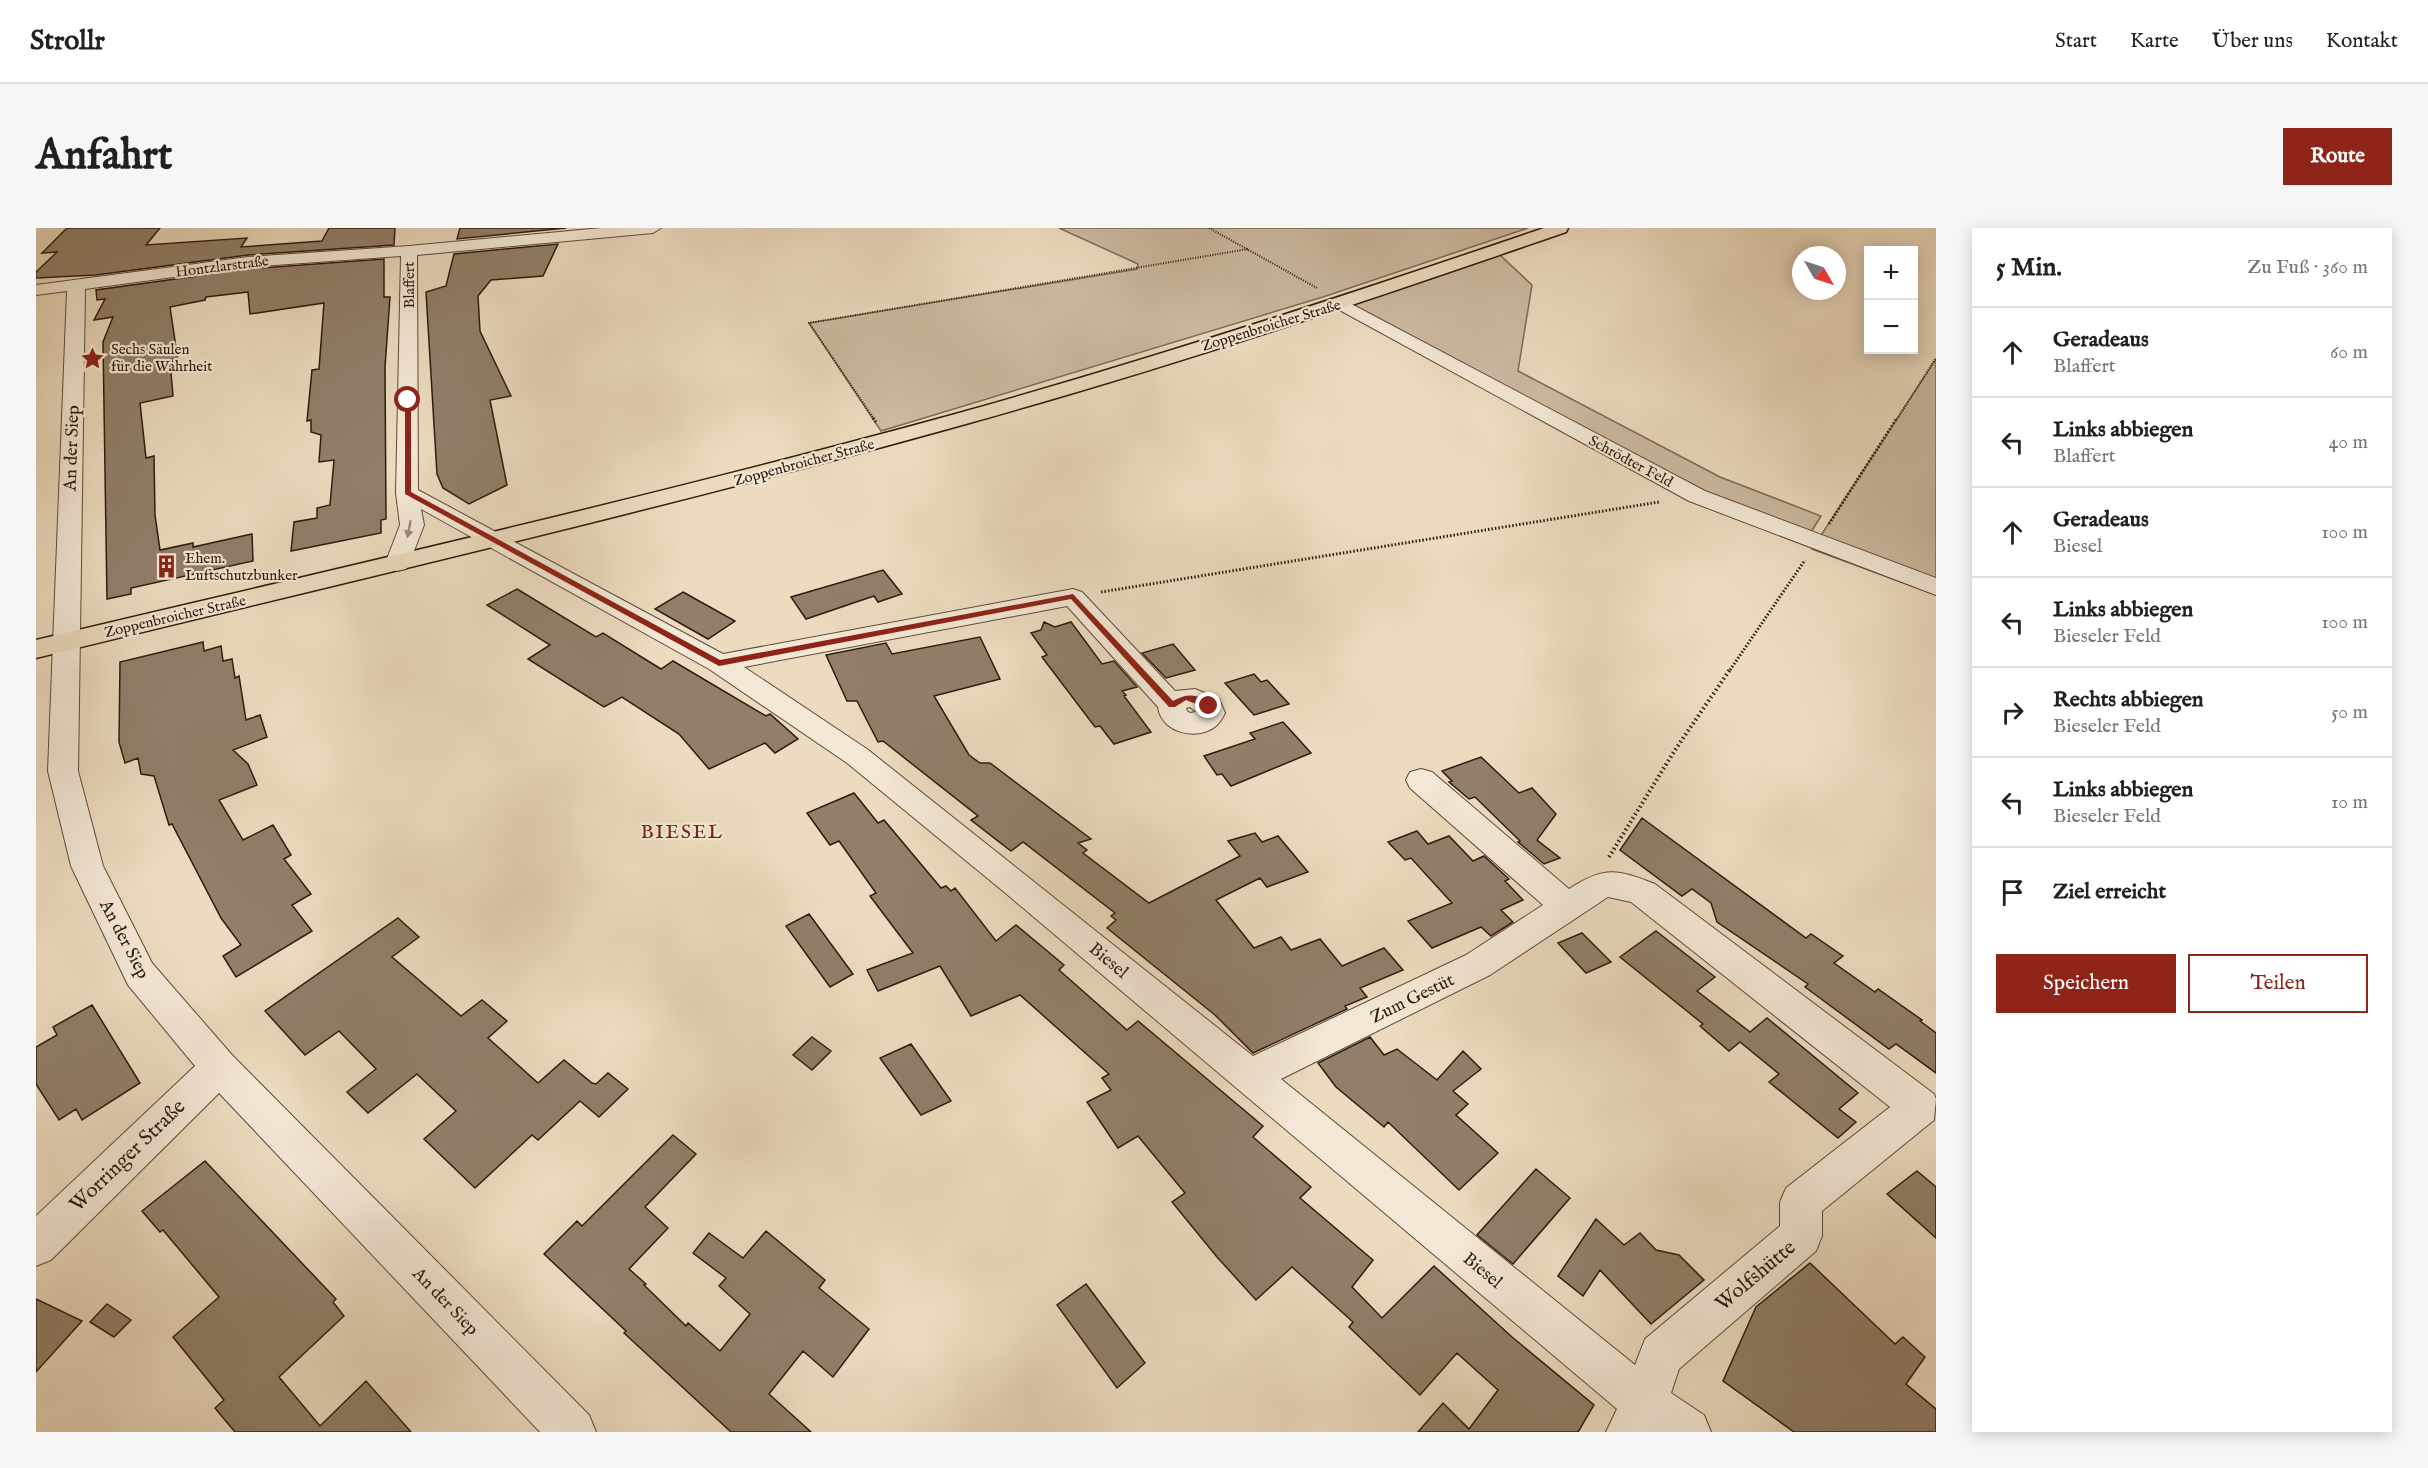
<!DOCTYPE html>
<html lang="de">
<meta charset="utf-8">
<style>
:root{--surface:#fff;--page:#f6f6f6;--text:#202124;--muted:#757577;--line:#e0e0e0;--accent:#8f2418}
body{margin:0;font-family:"IM FELL English",serif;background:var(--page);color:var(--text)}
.controls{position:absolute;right:18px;top:18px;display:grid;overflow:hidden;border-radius:0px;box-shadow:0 3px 15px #0003}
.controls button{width:54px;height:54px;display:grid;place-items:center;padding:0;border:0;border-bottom:2px solid var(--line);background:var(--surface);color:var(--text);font:30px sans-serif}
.compass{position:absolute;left:1756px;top:18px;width:54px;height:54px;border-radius:50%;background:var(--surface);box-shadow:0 3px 15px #0003;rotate:129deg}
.stop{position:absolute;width:18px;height:18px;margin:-14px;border:4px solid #8f2418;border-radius:50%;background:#fff}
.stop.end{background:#8f2418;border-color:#fff;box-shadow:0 2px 6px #0008}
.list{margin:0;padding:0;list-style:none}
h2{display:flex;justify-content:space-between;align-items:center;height:78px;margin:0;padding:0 24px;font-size:26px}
h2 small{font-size:20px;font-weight:400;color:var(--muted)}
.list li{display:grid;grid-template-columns:39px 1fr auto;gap:18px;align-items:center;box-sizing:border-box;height:90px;padding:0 24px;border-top:2px solid var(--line)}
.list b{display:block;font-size:22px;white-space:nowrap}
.list p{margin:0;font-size:20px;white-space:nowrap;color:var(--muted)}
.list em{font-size:20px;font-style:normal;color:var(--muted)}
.actions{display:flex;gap:12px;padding:18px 24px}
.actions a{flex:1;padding:14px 0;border:2px solid var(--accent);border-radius:0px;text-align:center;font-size:21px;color:var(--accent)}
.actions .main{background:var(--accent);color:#fff}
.icon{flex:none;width:33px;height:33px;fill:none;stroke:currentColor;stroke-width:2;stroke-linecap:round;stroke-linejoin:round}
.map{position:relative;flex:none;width:1900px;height:1204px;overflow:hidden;border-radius:0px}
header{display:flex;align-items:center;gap:36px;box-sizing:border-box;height:84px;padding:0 30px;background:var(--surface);border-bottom:2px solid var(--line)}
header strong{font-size:28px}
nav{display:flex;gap:33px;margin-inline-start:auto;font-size:21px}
.intro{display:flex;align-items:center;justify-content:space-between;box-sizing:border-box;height:144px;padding:0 36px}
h1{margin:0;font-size:42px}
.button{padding:15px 27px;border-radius:0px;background:var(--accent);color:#fff;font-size:21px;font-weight:700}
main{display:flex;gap:36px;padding:0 36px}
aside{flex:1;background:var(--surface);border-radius:0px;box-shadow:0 3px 15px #0003}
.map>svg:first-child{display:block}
.green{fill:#ccbaa1;stroke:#7e6a56;stroke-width:1.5}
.building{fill:#917f69;stroke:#2f1b0c;stroke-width:1.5}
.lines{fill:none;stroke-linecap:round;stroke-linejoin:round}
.minor-casing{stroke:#5e4b39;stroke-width:2}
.major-casing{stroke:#2f1b0c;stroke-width:3}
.path-far2{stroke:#2f1b0c;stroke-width:2;stroke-dasharray:1 1.5;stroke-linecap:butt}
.path-far1{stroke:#2f1b0c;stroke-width:3;stroke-dasharray:1.5 2;stroke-linecap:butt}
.path{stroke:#2f1b0c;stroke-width:4;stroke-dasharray:1.5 3;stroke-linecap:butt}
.minor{fill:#f3e8d5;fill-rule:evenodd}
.major{fill:#ecdbbf;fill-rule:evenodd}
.oneway{fill:#9b8c7b}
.route{fill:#8f2418}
.labels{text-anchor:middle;stroke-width:4.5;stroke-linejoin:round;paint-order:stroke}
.far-street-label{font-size:15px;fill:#2f1b0c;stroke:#f3e8d5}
.far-poi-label{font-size:15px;fill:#2f1b0c;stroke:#f3e8d5;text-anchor:start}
.street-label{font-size:18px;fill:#2f1b0c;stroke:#f3e8d5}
.neighbourhood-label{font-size:20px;letter-spacing:1.5px;fill:#7a1f14;stroke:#f3e8d5}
.near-street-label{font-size:21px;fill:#2f1b0c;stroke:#f3e8d5}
</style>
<header>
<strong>Strollr</strong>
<nav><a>Start</a><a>Karte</a><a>Über uns</a><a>Kontakt</a></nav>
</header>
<div class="intro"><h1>Anfahrt</h1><a class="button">Route</a></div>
<main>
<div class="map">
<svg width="1900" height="1204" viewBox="0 0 1900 1204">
<rect width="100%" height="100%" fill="#ecdbbf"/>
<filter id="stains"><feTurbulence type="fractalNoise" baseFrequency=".00333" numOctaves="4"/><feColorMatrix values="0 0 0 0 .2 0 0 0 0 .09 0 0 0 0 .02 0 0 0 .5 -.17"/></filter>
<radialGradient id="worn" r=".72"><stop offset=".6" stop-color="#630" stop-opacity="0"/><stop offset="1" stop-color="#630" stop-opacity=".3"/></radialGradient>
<!-- green -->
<path class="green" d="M1023 0H1492L1287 69 845 203 773 95 1101 41 1102 36Z
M1464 27 1496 57 1482 143 1684 249 1785 288 1775 304 1695 277 1312 79Z
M1900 131V367L1776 321Z"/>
<!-- building -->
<path class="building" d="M31 0H124L110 17 211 10 205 19 286 13 293 0H359L358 17 212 27 60 47 0 50V44L21 24 6 25Z
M424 0H530L421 11Z
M522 16 507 48 455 52 442 68 444 103 475 168 454 172 471 257 433 276 407 260 401 246 390 64 410 58 418 26Z
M348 31V69H354L349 139 350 291 345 292V305L255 323 258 294 281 290V280L294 277 298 232 283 234 285 207 275 204V192L271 193 276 142 283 141 288 75 214 86 212 64 170 69 169 72 134 79 142 133 134 134 137 168 104 175 110 230 118 228 119 287 124 322 157 315V319L216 306 217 333 95 360V366L71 371 67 114 77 89 58 92 69 71 61 72 60 62 212 41Z
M847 342 866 366 842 374 838 368 770 391 755 369Z
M481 361 560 409 567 405 625 441 637 433 730 488 734 486 762 511 739 525 729 515 673 541 643 506 586 469 568 479 492 431 514 417 451 377Z
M647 364 699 393 672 411 619 381Z
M1008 394 1019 399 1035 394 1066 436 1078 433 1101 459 1086 463 1090 467 1088 468 1115 504 1078 516 1064 498 1059 499 1006 429 1011 427 995 405 1005 402Z
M944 409 964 451 898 468 933 527 944 535H954L1055 611 1042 615 1051 622 1047 625 1113 675 1204 628 1192 613 1219 605 1226 614 1242 608 1272 644 1231 659 1224 650 1180 672 1218 720 1245 709 1255 722 1284 711 1306 738 1348 720 1367 742 1324 760 1331 769 1309 778 1311 781 1217 825 1179 787 1071 700 1080 692 1075 688 1079 685 987 614 975 623 935 592 942 588 847 513 842 514 821 473H811L790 427 850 415 856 426Z
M167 414 168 423 185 418 187 433 196 431 199 450 203 448 210 492 224 487 231 509 197 522 212 536 221 557 183 572 207 612 237 597 255 627 248 631 275 666 256 677 276 703 200 749 187 728 205 717 185 690 136 596 133 597 118 548 105 546 102 530 89 535 83 514 84 434Z
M1137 416 1159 442 1130 450 1106 425Z
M1218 446 1225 454 1231 452 1253 476 1218 487 1189 455Z
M1247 494 1275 525 1195 558 1186 546 1181 547 1168 528 1219 511 1214 505Z
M1445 529 1483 565 1496 560 1520 586 1501 612 1524 630 1508 636 1482 614 1484 613 1439 569 1433 571 1413 554 1416 553 1406 543Z
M818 565 842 595 848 592 905 660 910 658 915 663 919 660 960 713 980 697 1028 737 1023 742 1091 802 1102 793 1227 898 1217 909 1275 959 1264 970 1337 1032 1316 1059 1346 1090 1398 1038 1476 1109 1558 1177 1542 1204H1382L1407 1175 1433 1201 1462 1162 1421 1125 1384 1167 1313 1099 1317 1094 1256 1039 1220 1072 1181 1029 1136 974 1149 965 1102 908 1082 920 1051 874 1075 862 1066 850 1073 846 984 767 935 788 904 738 842 763 831 742 877 725 834 668 840 665 803 613 794 617 771 585Z
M1606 590 1770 710 1775 706 1807 728 1798 735 1839 764 1842 761 1886 792 1884 793 1900 805V845L1860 816 1853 821 1769 759 1772 756 1681 694 1675 675 1656 661 1646 668 1584 622Z
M1381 603 1392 616 1413 608 1437 633 1448 628 1473 651 1469 653 1487 672 1465 682 1477 694 1455 708 1445 699 1396 720 1372 693 1416 675 1375 630 1369 632 1352 614Z
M773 686 817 746 794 759 750 698Z
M362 690 383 709 356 729 425 788 446 772 471 793 452 810 502 855 528 832 556 855 560 856 572 845 592 861 563 889 544 873 502 912 496 907 439 960 388 911 420 883 381 846 332 885 311 864 340 841 303 803 269 827 229 783Z
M1620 703 1679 749 1661 763 1714 804 1731 790 1822 865 1803 881 1820 894 1802 910 1733 854 1743 846 1704 814 1693 823 1664 798 1667 796 1584 729Z
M1546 705 1575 734 1550 745 1522 715Z
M56 777 104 855 46 892 40 881 23 892 0 856V819L21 807 17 799Z
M776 809 795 823 776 842 757 827Z
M1334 809 1348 827 1361 821 1401 852 1427 823 1445 841 1417 863 1432 876 1420 887 1462 925 1423 962 1352 894 1348 899 1300 859 1282 835Z
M875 816 915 873 885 887 844 830Z
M637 907 660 926 609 979 632 1000 593 1041 610 1056 608 1057 650 1098 652 1095 684 1123 714 1086 683 1058 690 1050 657 1025 673 1005 707 1030 730 1003 789 1052 783 1060 833 1101 797 1149 767 1123 733 1166 775 1204H695L588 1105 590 1103 508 1026 541 993 546 998Z
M169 933 300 1071 297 1074 308 1088 243 1149 284 1198 330 1153 375 1204H199L179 1180 188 1172 137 1109 183 1069 127 1002 124 1004 106 983Z
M1500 941 1534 970 1477 1036 1441 1007Z
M1881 943 1900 959V1010L1851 966Z
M1560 991 1588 1017 1604 1005 1620 1022 1643 1027 1668 1052 1615 1096 1564 1042 1547 1068 1522 1048Z
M1774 1035 1859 1116 1867 1109 1889 1129 1870 1156 1900 1181V1204H1758L1687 1153 1720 1079Z
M1050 1056 1109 1135 1081 1160 1021 1077Z
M0 1071 46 1093 0 1144Z
M71 1076 95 1092 78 1109 54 1094Z"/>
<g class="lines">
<defs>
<path id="minor" d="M566 0H625L617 5 381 27 382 262 687 426 1037 361 1046 364 1139 463 1159 461 1183 471 1189 485C1187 489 1184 494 1181 497 1163 514 1125 505 1122 479L1031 378 708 439 831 521 1217 828 1430 727 1507 677 1374 560 1370 552 1374 544 1385 541 1396 544 1533 661C1568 638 1581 641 1619 656L1898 866 1900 871 1898 892 1786 983V1008L1780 1023 1643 1141 1635 1165 1668 1187 1675 1204H1570L1581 1181 967 663 811 535 673 441 385 281 388 297 373 336 370 341 361 343 352 341 349 336 364 297 360 265 365 28 212 39 49 61 42 543 67 638 116 735 196 827 553 1187 560 1204H504L183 865 15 1032 0 1038V988L159 838 92 757 35 638 12 543 31 63 0 67V57L212 29 373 18ZM1154 479 1160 484 1154 485 1151 483 1150 480ZM1572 669 1595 674 1854 879 1750 960 1744 974V998L1609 1111 1599 1137 1245 851 1454 747Z
M1304 70 1669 263 1900 350V367L1653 273 1298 79 1295 75Z"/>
<path id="major" d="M1508 0H1532L1530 4C1334 72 1137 138 937 194 627 281 313 353 0 430V412C308 339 618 269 923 185 1120 130 1315 66 1508 0Z"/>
</defs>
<!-- minor casing -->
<use href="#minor" class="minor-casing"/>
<!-- major casing -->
<use href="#major" class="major-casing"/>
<!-- path-far2 -->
<path class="path-far2" d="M1173 0 1281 60
M838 191 773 95 1212 21
M1861 191 1900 130"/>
<!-- path-far1 -->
<path class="path-far1" d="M837 190 840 194
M1793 296 1861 190
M1065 364 1623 274
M1694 442 1769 332"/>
<!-- path -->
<path class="path" d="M1573 629 1639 522 1695 440"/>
<!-- minor -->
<use href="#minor" class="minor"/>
<!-- major -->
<use href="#major" class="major"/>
</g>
<!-- one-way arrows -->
<defs><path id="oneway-solid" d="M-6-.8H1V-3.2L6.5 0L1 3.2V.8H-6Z" transform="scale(1.5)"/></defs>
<use class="oneway" href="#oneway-solid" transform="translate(373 301) rotate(101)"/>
<!-- route -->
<path class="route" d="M372 171 375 172V264L684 432 1037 366 1137 473C1151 464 1165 466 1177 478L1173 481 1150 472 1139 479H1133L1035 371 683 438 369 266V172Z"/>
<!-- icons -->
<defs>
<symbol id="sight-bare" viewBox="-9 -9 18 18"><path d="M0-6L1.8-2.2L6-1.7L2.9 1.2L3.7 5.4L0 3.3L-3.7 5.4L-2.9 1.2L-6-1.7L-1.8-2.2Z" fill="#8f2418" stroke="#f3e8d5" stroke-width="2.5" paint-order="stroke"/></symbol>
<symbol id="building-bare" viewBox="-9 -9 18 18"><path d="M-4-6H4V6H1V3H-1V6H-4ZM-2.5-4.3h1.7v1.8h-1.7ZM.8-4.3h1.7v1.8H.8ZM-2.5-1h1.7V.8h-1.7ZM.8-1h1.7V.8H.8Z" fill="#8f2418" stroke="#f3e8d5" stroke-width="2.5" paint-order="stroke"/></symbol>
</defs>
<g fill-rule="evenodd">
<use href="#sight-bare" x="40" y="114" width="33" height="33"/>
<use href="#building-bare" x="114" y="322" width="33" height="33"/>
</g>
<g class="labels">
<!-- far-street labels -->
<g class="far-street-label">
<text transform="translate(186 38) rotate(-7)" y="5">Hontzlarstraße</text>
<text transform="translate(373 57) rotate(-90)" y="5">Blaffert</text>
<text transform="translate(1235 97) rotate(-17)" y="5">Zoppenbroicher Straße</text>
<text transform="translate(1595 233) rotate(28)" y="5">Schrödter Feld</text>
<text transform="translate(768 234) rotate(-15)" y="5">Zoppenbroicher Straße</text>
<text transform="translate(139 388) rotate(-13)" y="5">Zoppenbroicher Straße</text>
</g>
<!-- far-poi labels -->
<g class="far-poi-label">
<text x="75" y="126">Sechs Säulen<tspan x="75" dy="17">für die Wahrheit</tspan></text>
<text x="149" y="335">Ehem.<tspan x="149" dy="17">Luftschutzbunker</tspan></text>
</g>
<!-- street labels -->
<g class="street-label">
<text transform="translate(35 220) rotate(-88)" y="6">An der Siep</text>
<text transform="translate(89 711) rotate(62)" y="6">An der Siep</text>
<text transform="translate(1073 732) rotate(40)" y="6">Biesel</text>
<text transform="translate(1376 770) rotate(-26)" y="6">Zum Gestüt</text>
<text transform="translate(1447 1042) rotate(40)" y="6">Biesel</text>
<text transform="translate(410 1073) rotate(46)" y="6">An der Siep</text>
</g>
<!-- neighbourhood labels -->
<g class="neighbourhood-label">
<text x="646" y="610">BIESEL</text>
</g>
<!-- near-street labels -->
<g class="near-street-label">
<text transform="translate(91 927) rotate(-44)" y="7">Worringer Straße</text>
<text transform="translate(1719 1047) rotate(-40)" y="7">Wolfshütte</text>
</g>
</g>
<rect width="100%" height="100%" filter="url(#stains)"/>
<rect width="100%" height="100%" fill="url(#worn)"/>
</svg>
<div class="controls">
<button>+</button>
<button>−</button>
</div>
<svg class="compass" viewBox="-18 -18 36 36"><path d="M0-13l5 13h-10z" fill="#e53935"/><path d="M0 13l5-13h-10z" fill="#757577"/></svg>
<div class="stop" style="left:372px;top:172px"></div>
<div class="stop end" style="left:1173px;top:478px"></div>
</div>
<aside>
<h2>5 Min.<small>Zu Fuß · 360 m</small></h2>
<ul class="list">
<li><svg class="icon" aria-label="ahead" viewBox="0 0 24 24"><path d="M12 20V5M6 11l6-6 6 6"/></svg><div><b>Geradeaus</b><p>Blaffert</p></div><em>60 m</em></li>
<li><svg class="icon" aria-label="left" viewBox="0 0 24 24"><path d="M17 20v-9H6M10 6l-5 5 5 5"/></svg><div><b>Links abbiegen</b><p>Blaffert</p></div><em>40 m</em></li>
<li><svg class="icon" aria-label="ahead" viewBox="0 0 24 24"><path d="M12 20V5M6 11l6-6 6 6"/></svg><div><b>Geradeaus</b><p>Biesel</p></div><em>100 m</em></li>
<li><svg class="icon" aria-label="left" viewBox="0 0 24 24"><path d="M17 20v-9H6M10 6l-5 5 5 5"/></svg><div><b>Links abbiegen</b><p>Bieseler Feld</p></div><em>100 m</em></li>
<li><svg class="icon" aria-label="right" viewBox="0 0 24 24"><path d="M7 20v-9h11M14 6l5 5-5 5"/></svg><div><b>Rechts abbiegen</b><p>Bieseler Feld</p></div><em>50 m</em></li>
<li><svg class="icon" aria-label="left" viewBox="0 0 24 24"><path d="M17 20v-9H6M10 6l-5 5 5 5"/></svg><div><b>Links abbiegen</b><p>Bieseler Feld</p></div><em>10 m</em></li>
<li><svg class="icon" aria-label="arrive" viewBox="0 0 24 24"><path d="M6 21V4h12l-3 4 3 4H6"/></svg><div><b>Ziel erreicht</b></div></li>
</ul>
<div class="actions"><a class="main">Speichern</a><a>Teilen</a></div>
</aside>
</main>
